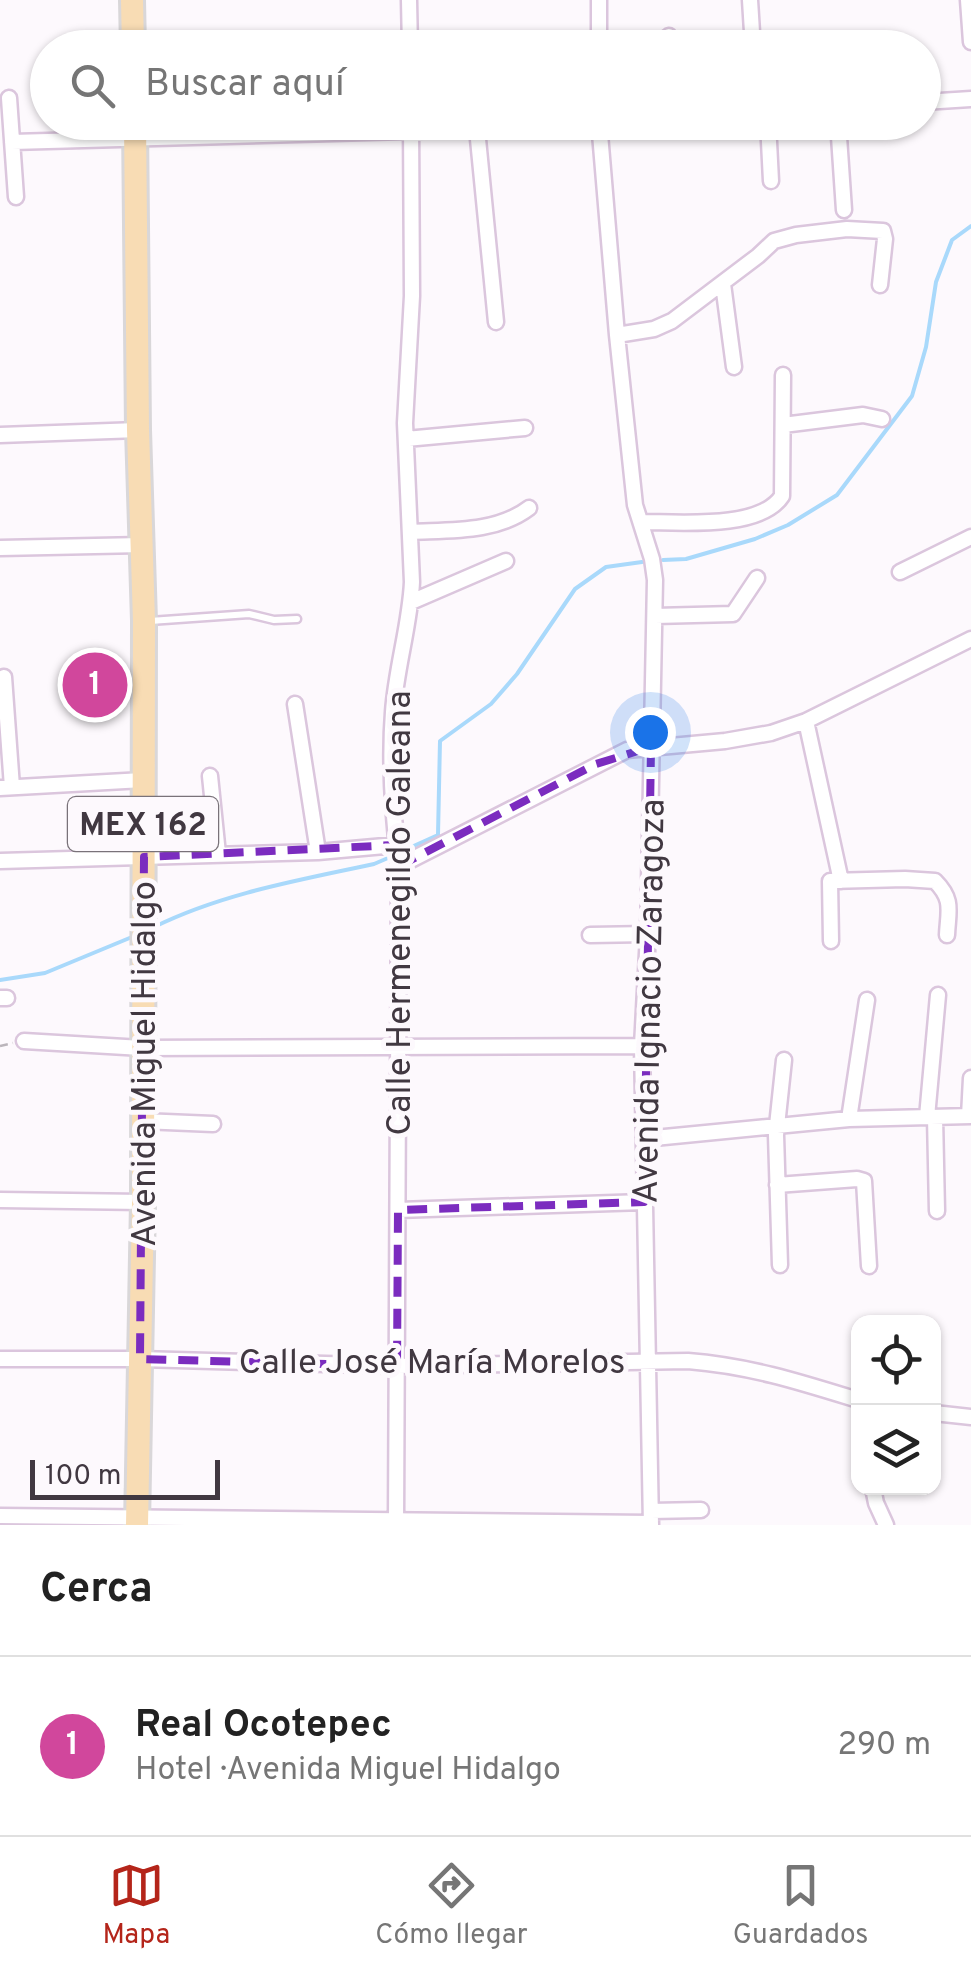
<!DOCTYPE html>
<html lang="es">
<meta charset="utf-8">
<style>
:root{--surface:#fff;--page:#f6f6f6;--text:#222;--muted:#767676;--line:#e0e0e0;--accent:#b4251a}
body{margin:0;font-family:Overpass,sans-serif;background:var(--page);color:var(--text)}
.controls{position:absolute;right:30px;bottom:30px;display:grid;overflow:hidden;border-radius:20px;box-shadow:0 2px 8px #0004}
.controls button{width:90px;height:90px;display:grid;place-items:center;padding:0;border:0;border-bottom:2px solid var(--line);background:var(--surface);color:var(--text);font:50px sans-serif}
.scale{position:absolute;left:30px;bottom:25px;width:190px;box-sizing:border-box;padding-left:10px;border:5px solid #413841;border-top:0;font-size:28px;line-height:35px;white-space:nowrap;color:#413841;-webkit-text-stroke:8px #fdf9fd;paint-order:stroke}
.you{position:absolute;left:650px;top:732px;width:35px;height:35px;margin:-25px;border:8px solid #fff;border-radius:50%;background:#1a73e8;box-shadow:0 0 0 15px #1a73e833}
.badge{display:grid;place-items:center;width:65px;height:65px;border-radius:50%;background:var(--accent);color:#fff;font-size:32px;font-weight:700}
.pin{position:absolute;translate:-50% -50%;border:5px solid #fff;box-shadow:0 2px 10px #0006}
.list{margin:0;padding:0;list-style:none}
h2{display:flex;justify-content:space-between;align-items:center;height:130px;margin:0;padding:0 40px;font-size:42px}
h2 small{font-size:32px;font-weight:400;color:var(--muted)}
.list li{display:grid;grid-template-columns:65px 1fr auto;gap:30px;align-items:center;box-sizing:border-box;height:180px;padding:0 40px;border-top:2px solid var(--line)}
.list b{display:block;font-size:38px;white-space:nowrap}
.list p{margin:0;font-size:32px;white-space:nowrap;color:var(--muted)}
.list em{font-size:32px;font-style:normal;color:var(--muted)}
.icon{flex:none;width:55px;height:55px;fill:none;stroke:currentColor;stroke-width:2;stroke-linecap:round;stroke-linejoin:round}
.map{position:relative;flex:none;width:971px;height:1525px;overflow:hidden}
.search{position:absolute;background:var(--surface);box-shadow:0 2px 8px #0004;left:30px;right:30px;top:30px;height:110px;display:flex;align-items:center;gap:25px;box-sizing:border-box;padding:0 35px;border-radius:55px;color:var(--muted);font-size:38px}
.sheet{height:310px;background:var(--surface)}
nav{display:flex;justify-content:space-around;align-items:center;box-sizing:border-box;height:140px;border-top:2px solid var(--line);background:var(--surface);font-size:28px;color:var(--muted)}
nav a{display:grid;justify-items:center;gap:5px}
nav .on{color:var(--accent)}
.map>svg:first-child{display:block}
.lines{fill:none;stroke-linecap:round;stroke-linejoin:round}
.stream{stroke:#a9d9fb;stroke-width:4}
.service-casing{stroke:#dbc6dd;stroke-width:11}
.minor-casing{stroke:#dbc6dd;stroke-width:19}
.primary-casing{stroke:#d9d7d9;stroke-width:28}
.path{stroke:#bbb5bb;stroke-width:2.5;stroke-dasharray:8 5;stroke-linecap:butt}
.service{stroke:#fff;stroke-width:6}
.minor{stroke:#fff;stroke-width:14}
.primary{stroke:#f8dcb4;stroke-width:22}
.marked{fill:none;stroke:#7b2cbf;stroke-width:8;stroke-dasharray:20 12;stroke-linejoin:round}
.labels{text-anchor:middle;stroke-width:10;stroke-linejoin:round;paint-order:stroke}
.shield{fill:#fdf9fd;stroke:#797279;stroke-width:2.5}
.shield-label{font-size:32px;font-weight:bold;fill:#413841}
.street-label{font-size:35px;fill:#413841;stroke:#fdf9fd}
</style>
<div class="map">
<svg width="971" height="1525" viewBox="0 0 971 1525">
<rect width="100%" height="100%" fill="#fdf9fd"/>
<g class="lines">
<!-- stream -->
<path class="stream" d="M663 560 686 559 755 539 788 525 837 495 912 396 926 347 936 282 952 240 971 226
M407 849 438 835 440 741 491 704 517 674 575 589 606 567 642 562
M154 927C223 893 300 880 374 864L388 858
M0 980 45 973 132 937"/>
<defs>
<path id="service" d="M150 621 249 614 274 620 297 619"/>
<path id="minor" d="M409 0 410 48
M750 0 753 48
M968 0 971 42
M669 36 670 48
M599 48V0
M9 98 16 197
M924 102 971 99
M599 122 617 335 635 505 652 559 655 580 648 934 642 1046 651 1525
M768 122 771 181
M838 122 844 210
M477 129 496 322
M12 142 477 129 576 122
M723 284 734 367
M617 335 654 329 672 321 758 256 774 241 796 235 847 229 883 231 885 239 880 285
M783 425 863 415 882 419
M0 435 138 430
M406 439 525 428
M641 522C678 522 760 530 782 496L783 375
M411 532C450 530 496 533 529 508
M0 548 142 545
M900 572 971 537
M411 602 506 561
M655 616 733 614 757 578
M4 677 12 787
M295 704 318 852
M806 721 841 881
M210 776 218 854
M0 788 143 780
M0 861 318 852 396 845
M399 866 627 750 725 741 771 733 806 721 971 639
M590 935 648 934
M831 941 830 881 905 879 935 881C954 900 948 911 947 935
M0 998H7
M24 1041 142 1048 642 1046
M969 1116 971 1078
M927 1117 938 995
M935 1117 937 1211
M849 1119 867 1000
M142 1121 213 1124
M644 1139 849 1119 971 1116
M777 1185 857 1179 864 1181 869 1266
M0 1200 143 1202
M398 1210 644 1202
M780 1265 776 1135 784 1060
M0 1359H140L397 1366 688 1361C750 1366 800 1382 858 1400
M934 1413 971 1417
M873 1488 876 1503 886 1525
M651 1511 701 1510
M0 1516 651 1523
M396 1525 399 866C393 817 389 761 393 712 396 668 410 625 412 582L405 423 412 296 411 122"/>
<path id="primary" d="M132 0 133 48
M135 122 138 430 144 621 143 1202 137 1525"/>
</defs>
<!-- service casing -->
<use href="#service" class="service-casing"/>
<!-- minor casing -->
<use href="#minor" class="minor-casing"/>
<!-- primary casing -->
<use href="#primary" class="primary-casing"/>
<!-- path -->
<path class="path" d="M0 1046 13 1043"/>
<!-- service -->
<use href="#service" class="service"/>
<!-- minor -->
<use href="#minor" class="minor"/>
<!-- primary -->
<use href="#primary" class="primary"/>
</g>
<!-- marked area -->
<path class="marked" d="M651 747 644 1202 398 1210 397 1366 140 1359 144 857 396 845 399 866 596 764Z"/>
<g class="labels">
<!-- shield labels -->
<rect class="shield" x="68" y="797" width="150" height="54" rx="8"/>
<g class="shield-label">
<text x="143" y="835">MEX 162</text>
</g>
<!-- street labels -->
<g class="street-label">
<text transform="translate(398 913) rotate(-90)" y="12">Calle Hermenegildo Galeana</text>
<text transform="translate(648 1001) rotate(-89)" y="12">Avenida Ignacio Zaragoza</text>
<text transform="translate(143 1064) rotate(-90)" y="12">Avenida Miguel Hidalgo</text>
<text x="432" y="1373">Calle José María Morelos</text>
</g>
</g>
</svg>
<div class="controls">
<button><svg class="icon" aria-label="locate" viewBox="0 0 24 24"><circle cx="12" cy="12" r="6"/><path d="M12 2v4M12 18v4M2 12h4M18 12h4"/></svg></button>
<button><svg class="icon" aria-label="layers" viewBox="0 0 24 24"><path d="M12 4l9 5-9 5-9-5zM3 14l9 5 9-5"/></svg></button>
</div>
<div class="scale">100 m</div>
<div class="you"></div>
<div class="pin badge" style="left:95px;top:685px;background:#d1479c">1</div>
<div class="search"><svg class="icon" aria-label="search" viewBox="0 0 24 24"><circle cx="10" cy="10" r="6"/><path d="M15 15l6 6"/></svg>Buscar aquí</div>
</div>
<section class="sheet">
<h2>Cerca<small></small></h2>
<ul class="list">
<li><span class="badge" style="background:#d1479c">1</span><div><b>Real Ocotepec</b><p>Hotel · Avenida Miguel Hidalgo</p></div><em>290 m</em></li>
</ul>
</section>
<nav>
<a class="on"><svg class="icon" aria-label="map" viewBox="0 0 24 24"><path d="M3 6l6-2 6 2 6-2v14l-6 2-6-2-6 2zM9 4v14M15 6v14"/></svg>Mapa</a>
<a><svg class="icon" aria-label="directions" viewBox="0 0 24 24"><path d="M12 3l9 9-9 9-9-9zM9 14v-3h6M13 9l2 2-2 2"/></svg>Cómo llegar</a>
<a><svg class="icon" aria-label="saved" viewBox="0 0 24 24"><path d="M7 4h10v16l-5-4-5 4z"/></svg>Guardados</a>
</nav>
